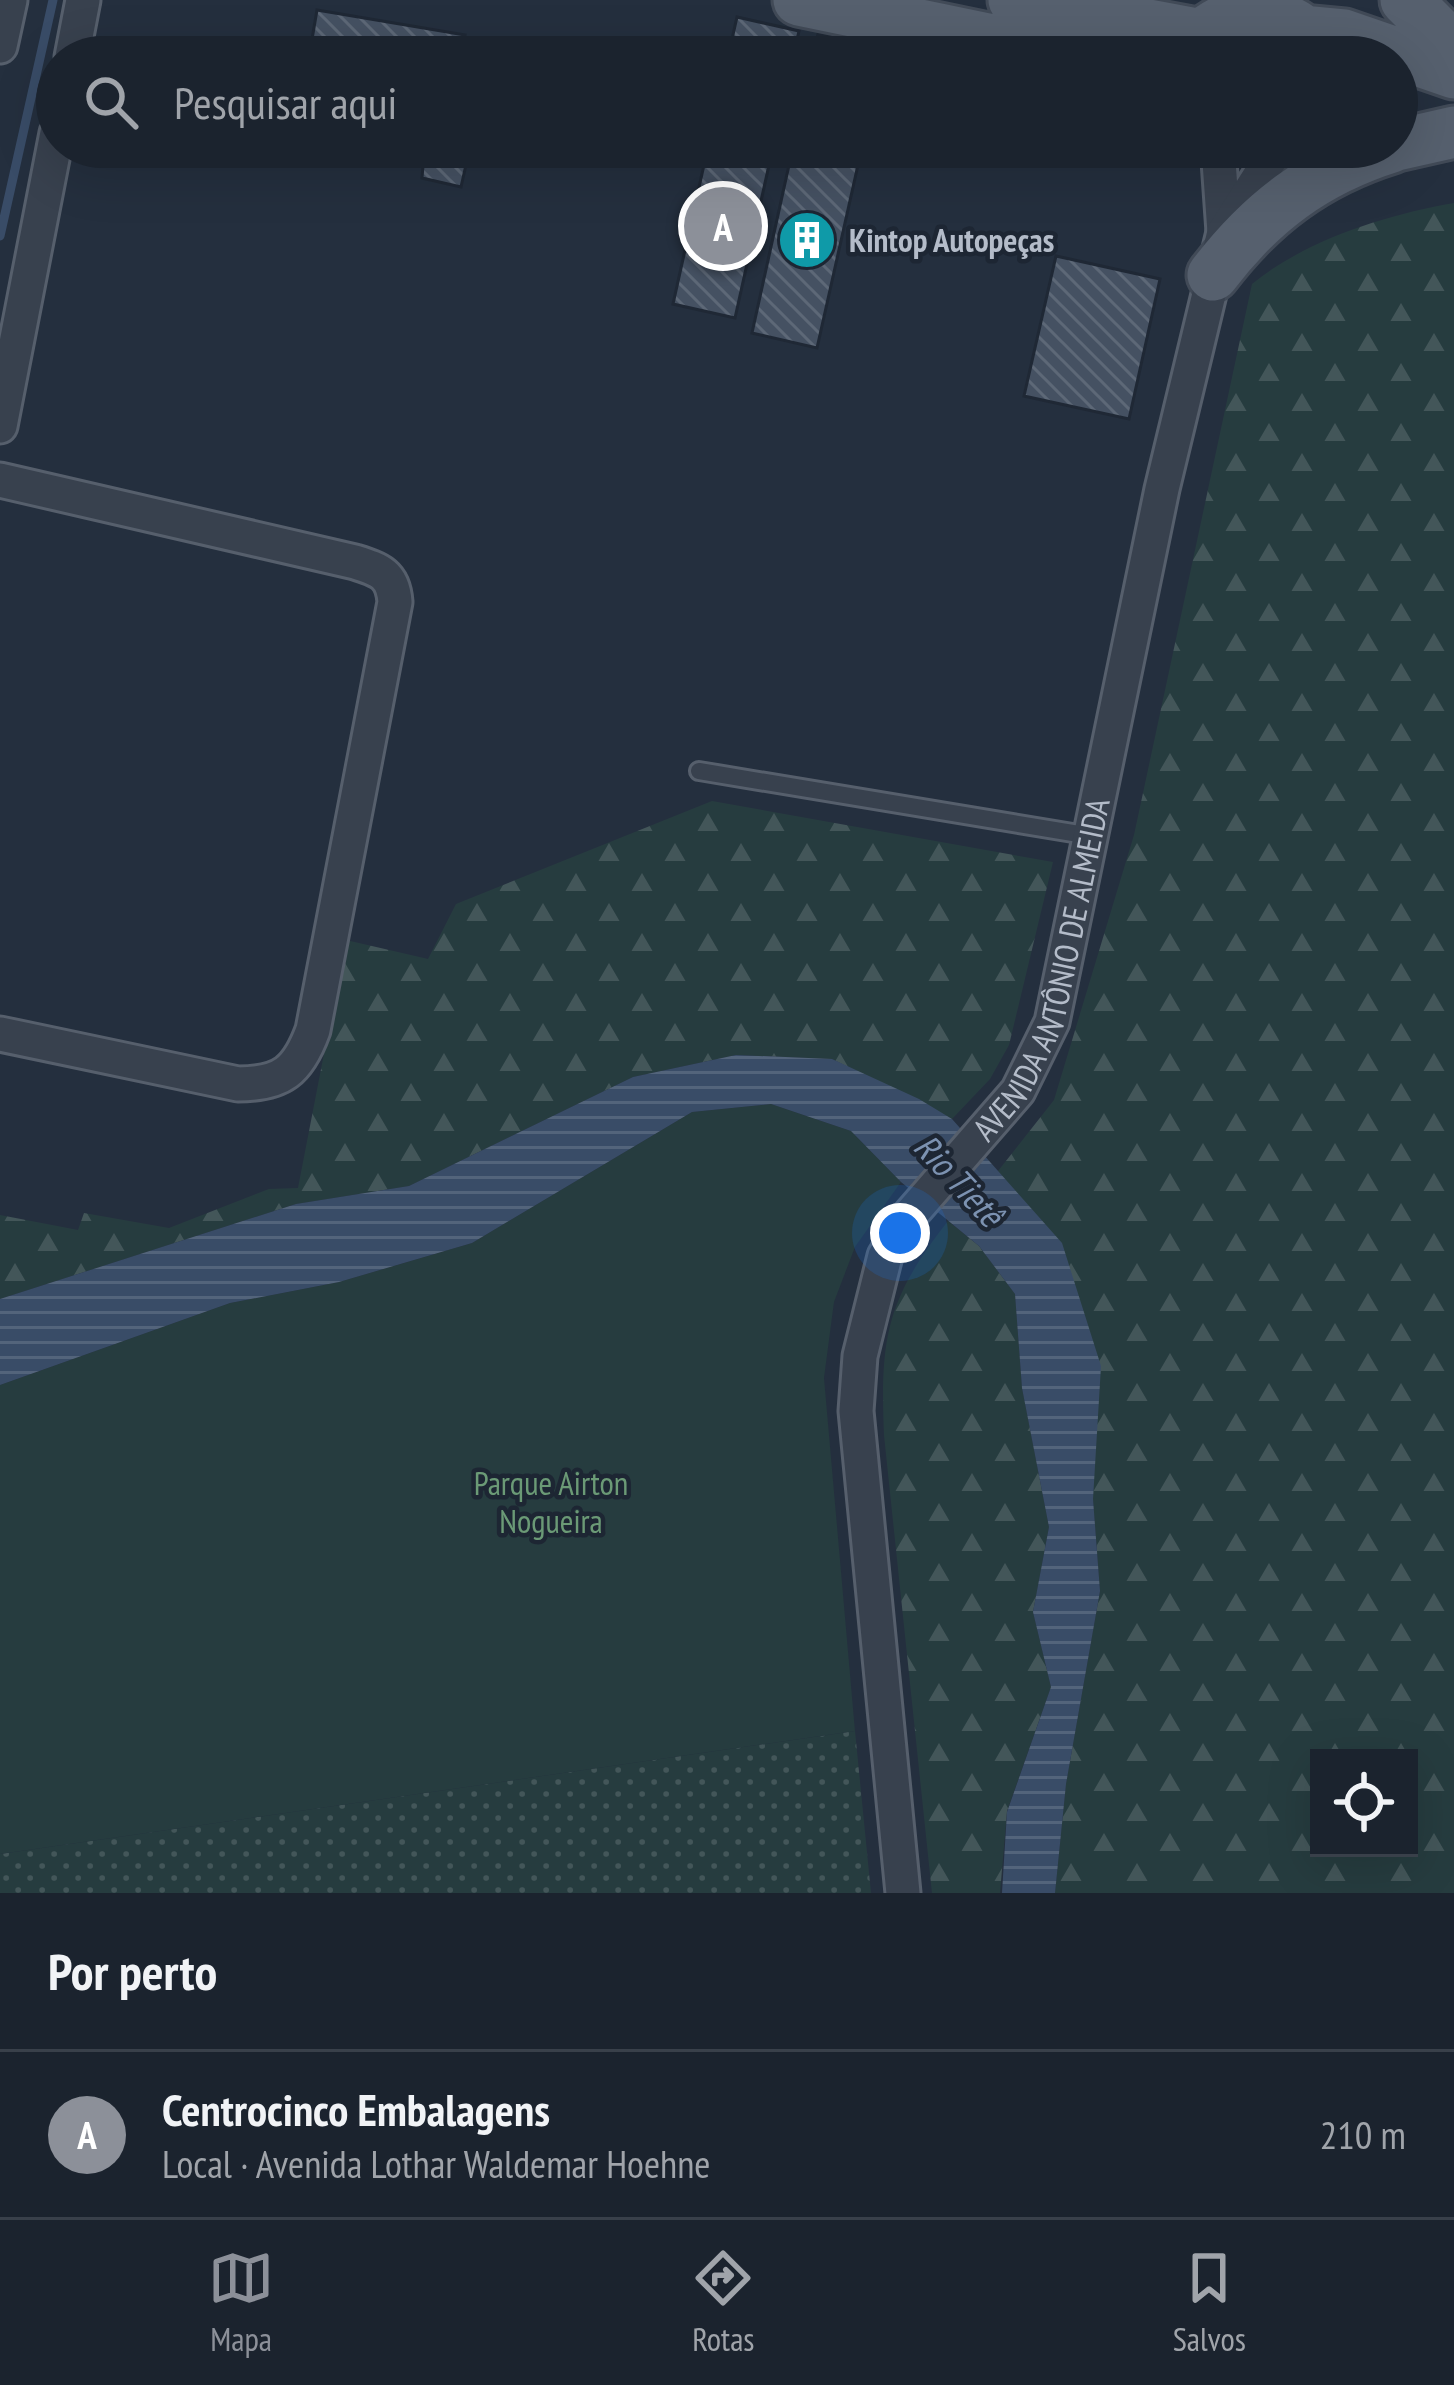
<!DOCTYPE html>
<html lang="pt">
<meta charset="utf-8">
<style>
:root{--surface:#1b232e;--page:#282f3a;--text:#f1f3f6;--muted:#a0a4aa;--line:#39404a;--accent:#8c9099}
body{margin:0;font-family:"PT Sans Narrow",sans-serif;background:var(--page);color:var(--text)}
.controls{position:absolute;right:36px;bottom:36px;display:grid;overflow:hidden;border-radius:0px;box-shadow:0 12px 48px #0002}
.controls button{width:108px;height:108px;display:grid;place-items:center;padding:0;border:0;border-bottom:3px solid var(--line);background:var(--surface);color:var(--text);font:60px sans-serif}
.you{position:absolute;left:900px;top:1233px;width:42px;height:42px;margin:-30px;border:9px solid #fff;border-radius:50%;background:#1a73e8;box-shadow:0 0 0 18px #1a73e833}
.badge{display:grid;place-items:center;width:78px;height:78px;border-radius:50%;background:var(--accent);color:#fff;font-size:39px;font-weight:700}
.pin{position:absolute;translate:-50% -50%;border:6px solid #fff;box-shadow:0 3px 12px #0006}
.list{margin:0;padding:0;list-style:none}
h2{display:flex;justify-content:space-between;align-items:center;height:156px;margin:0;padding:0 48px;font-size:51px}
h2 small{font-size:39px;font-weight:400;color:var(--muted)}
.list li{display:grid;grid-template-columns:78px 1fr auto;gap:36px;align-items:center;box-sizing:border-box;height:168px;padding:0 48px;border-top:3px solid var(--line)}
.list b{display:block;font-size:45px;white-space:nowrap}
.list p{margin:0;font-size:39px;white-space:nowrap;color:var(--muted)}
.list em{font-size:39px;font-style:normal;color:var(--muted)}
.icon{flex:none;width:66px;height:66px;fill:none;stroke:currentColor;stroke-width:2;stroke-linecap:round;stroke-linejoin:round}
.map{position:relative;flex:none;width:1454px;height:1893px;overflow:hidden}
.search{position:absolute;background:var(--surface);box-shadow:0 12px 48px #0002;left:36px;right:36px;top:36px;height:132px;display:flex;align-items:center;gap:30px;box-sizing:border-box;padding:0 42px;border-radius:66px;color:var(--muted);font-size:45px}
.sheet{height:324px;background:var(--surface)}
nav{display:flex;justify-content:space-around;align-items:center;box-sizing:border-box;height:168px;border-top:3px solid var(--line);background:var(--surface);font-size:33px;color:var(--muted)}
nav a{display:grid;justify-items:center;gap:6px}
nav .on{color:var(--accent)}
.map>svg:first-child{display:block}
.grass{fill:url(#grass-dots)}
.forest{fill:url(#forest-firs);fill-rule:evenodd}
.park{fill:#263c3f}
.water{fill:url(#water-rules)}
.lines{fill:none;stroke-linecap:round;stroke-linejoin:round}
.stream{stroke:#394c67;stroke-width:9}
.building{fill:url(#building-back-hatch);stroke:#1f2835;stroke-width:3}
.service-casing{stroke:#565f6c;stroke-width:22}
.minor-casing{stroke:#565f6c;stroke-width:39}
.primary-casing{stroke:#414a57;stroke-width:57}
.service{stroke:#38414e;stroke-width:16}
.minor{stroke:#38414e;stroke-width:33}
.primary{stroke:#56606e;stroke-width:51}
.labels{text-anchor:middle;stroke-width:9;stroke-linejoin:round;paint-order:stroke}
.poi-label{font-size:33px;font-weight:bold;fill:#b4bcc9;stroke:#1d2633;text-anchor:start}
.street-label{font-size:33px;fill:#b4bcc9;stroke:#1d2633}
.park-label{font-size:33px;fill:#6b9a76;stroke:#1d2633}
.water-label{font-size:36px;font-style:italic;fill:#7c92b1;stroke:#1d2633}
</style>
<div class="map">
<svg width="1454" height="1893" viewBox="0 0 1454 1893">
<defs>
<pattern id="grass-dots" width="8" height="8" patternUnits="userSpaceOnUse" patternTransform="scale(3)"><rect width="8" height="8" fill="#263c3f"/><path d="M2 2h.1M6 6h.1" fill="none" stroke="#435659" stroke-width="1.8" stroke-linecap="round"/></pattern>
<pattern id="forest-firs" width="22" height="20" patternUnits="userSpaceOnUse" patternTransform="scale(3)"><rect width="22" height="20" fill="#263c3f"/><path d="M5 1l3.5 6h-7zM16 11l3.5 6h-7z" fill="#435659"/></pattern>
<pattern id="water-rules" width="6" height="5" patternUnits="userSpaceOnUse" patternTransform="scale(3)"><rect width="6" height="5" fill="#394c67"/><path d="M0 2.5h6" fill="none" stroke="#53647b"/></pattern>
<pattern id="building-back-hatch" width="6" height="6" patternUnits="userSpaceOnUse" patternTransform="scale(3)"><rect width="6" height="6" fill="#455162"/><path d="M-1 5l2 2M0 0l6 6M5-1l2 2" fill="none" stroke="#5d6877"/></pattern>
</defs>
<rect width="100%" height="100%" fill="#242f3e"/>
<!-- grass -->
<path class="grass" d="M1252 24 1301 57H1210Z
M855 1731 871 1893H0V1854Z"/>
<!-- forest -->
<path class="forest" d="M1454 203V1893H1055L1066 1784 1100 1591 1093 1499 998 1171 1054 1100 1134 835 1252 284C1306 240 1385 215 1454 203ZM1319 1758H1409V1848H1319Z
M712 801 1053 862 1009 1045 990 1079 952 1119 832 1059 736 1055 633 1077 409 1186 296 1204 0 1299V1215L78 1230 84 1213 169 1228 269 1189 298 1188 346 940 428 959 456 904Z
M948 1221 979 1246 1015 1294 1022 1388 1049 1527 1033 1612 1051 1687 1007 1811 1000 1893H932L884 1435C880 1336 887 1299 948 1221Z"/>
<!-- park -->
<path class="park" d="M771 1104 851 1131 901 1182 855 1247 834 1302 824 1378 855 1731 0 1854V1385L230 1303 339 1282 472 1243 692 1112Z"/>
<!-- water -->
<path class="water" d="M736 1055 832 1059 919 1099 952 1119 1062 1243 1101 1366 1093 1499 1100 1591 1066 1784 1055 1893H1002L1007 1812 1051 1687 1033 1612 1049 1527 1022 1388 1015 1294 979 1246 901 1182 851 1131 771 1104 692 1112 472 1243 339 1282 230 1303 0 1385V1299L296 1204 409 1186 633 1077Z"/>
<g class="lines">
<!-- stream -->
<path class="stream" d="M0 236 53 0"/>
</g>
<!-- building -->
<path class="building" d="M317 10 465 35 462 57H309Z
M737 17 799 31 793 57H728Z
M818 34 884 48 882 57H813Z
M343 147H470L461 187 422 178 423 166 370 157 365 147 347 154Z
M708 147H773L735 318 673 304Z
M793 147H862L817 348 752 333Z
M1056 256 1160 279 1129 419 1024 396Z"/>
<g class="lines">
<defs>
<path id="service" d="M699 771 1091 836"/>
<g id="minor">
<path d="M0 46 10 0"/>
<path d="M72 57 83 0"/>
<path d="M1218 147 1224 232"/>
<path d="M0 426 57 133"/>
<path d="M0 480 355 562C380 570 393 574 395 602L313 1030C298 1071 282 1084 238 1084L0 1034"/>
<path id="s1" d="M903 1893 856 1411 860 1356 885 1256 911 1214 1018 1091 1052 1022 1162 489 1224 232 1278 147"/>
</g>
<path id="primary" d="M799 0 1075 57
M1014 0 1197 34
M1406 0 1454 48
M1312 32 1344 35 1454 73
M1187 57C1213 0 1298 0 1323 57
M1397 145 1454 132
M1213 275C1261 212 1315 171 1392 147"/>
</defs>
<!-- service casing -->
<use href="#service" class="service-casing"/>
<!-- minor casing -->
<use href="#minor" class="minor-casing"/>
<!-- primary casing -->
<use href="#primary" class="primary-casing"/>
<!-- service -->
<use href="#service" class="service"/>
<!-- minor -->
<use href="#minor" class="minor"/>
<!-- primary -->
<use href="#primary" class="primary"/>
</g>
<!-- icons -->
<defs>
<symbol id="building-disc" viewBox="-11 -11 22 22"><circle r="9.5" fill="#0f9aa8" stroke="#1d2633"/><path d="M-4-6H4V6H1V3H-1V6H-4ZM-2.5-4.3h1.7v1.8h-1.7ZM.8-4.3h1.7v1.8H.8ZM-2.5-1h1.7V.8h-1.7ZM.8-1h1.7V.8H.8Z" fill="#fff"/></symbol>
</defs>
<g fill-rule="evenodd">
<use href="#building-disc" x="774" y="207" width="66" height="66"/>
</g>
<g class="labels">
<!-- poi labels -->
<g class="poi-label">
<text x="849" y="252">Kintop Autopeças</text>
</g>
<!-- street labels -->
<g class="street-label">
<text dy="12" stroke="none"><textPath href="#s1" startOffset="978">AVENIDA ANTÔNIO DE ALMEIDA</textPath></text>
</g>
<!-- park labels -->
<g class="park-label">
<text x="551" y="1495">Parque Airton<tspan x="551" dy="38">Nogueira</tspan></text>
</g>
<!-- water labels -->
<g class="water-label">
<text transform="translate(959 1180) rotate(47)" y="13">Rio Tietê</text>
</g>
</g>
</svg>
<div class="controls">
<button><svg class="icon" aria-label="locate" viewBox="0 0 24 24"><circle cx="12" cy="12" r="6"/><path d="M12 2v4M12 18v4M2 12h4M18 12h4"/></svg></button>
</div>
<div class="you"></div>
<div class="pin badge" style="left:723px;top:226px">A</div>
<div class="search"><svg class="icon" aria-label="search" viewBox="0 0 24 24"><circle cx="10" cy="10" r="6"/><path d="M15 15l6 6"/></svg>Pesquisar aqui</div>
</div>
<section class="sheet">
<h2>Por perto<small></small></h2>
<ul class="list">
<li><span class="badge">A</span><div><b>Centrocinco Embalagens</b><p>Local · Avenida Lothar Waldemar Hoehne</p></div><em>210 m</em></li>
</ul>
</section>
<nav>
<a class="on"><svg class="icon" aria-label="map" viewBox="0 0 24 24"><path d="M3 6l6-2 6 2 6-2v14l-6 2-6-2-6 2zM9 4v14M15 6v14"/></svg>Mapa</a>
<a><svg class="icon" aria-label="directions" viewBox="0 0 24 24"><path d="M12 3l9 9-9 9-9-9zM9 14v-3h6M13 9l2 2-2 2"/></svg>Rotas</a>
<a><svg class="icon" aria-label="saved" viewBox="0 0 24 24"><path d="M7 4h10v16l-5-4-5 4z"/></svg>Salvos</a>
</nav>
